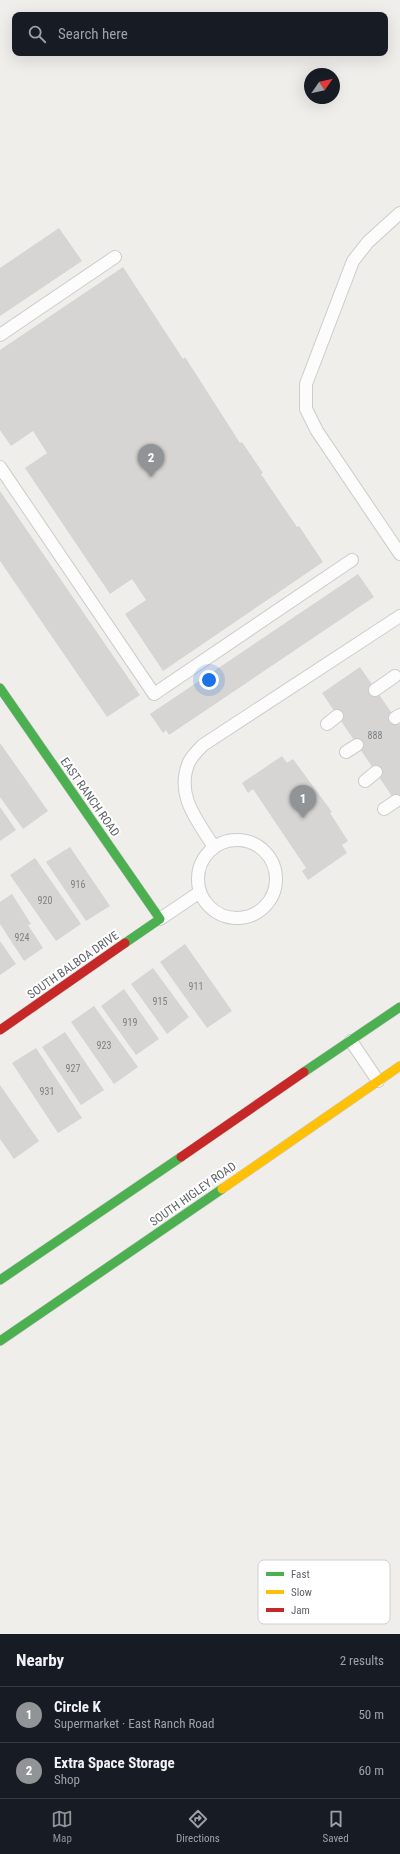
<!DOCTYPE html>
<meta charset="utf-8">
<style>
:root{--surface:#171b24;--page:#242831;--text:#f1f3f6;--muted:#9ea1a6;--line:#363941;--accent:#919496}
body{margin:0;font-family:"Roboto Condensed",sans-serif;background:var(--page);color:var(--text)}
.compass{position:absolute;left:304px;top:68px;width:36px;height:36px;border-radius:50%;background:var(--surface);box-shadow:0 4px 16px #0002;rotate:56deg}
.you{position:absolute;left:209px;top:680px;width:14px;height:14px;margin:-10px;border:3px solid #fff;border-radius:50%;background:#1a73e8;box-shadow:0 0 0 6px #1a73e833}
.badge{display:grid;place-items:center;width:26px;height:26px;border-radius:50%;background:var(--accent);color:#fff;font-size:13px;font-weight:700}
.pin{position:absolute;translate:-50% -33px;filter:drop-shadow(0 1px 2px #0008)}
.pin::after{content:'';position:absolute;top:21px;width:14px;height:12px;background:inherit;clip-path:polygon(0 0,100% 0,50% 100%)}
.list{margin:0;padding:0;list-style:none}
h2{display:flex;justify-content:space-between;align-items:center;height:52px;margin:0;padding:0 16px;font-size:17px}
h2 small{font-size:13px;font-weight:400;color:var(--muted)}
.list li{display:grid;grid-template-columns:26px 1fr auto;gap:12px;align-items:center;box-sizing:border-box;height:56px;padding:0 16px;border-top:1px solid var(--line)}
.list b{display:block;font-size:15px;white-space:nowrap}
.list p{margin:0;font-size:13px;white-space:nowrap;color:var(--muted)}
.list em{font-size:13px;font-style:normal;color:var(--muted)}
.icon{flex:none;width:22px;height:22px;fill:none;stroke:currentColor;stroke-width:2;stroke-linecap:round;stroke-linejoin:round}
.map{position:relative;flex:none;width:400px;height:1634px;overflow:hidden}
.search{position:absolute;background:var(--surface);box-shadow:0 4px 16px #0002;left:12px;right:12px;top:12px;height:44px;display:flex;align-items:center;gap:10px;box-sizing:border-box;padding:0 14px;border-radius:8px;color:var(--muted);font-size:15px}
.sheet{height:164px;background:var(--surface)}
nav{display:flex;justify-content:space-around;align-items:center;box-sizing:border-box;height:56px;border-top:1px solid var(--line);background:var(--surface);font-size:11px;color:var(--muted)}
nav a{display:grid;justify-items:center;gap:2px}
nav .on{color:var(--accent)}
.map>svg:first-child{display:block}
.building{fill:#d6d5d3}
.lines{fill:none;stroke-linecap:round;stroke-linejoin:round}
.lane-casing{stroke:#cbcccc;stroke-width:14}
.fast-casing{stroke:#cacacb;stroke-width:10}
.slow-casing{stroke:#cacacb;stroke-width:10}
.jam-casing{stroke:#cacacb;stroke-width:10}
.lane{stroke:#fdfcfc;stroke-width:12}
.fast{stroke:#4caf50;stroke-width:9}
.slow{stroke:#ffc107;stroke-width:9}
.jam{stroke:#c62828;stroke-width:9}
.labels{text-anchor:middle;stroke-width:4;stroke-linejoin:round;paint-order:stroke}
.number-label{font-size:10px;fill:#7e8184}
.street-label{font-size:12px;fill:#5f6368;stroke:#fff}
.key{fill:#fff;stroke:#cfd0d2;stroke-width:1}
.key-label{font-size:11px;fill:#5f6368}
</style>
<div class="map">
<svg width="400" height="1634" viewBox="0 0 400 1634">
<rect width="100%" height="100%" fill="#efeeea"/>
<!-- building -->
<path class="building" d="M59 228 82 261 0 316V268Z
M123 267 183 359 185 357 240 443 242 442 263 473 261 474 297 527 299 526 323 562 163 671 125 614 146 600 132 579 110 594 25 468 47 453 33 431 11 446 0 430V350Z
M0 491 140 695 107 717 0 561Z
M358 574 374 597 169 735 166 730 163 733 150 714Z
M360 667 400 725V808L322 693Z
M0 743 48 811 23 829 0 797Z
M282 756 287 763 293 759 332 812 330 813 348 841 342 845 347 853 308 880 302 871 306 868 253 789 248 793 242 783Z
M0 807 16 830 0 841Z
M70 847 110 906 86 921 46 862Z
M35 858 81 924 56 941 10 875Z
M12 894 31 924 28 925 43 948 24 961 0 924V902Z
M0 941 16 964 0 975Z
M185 944 232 1011 207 1028 160 962Z
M153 968 189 1017 167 1034 131 984Z
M124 989 159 1039 136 1055 101 1006Z
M94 1006 138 1067 114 1084 71 1022Z
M65 1032 104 1090 81 1105 42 1047Z
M36 1048 82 1118 58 1133 12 1063Z
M0 1085 39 1141 14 1159 0 1139Z"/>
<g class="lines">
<defs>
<path id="lane" d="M400 213 368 242 353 261 306 384V409L317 431 400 554
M0 335 115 257
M0 467 154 694 352 560
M375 690 395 676
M395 718 400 715
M327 724 337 716
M346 752 357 745
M365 781 376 772
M384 809 396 801
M198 879a39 39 0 1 1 78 0a39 39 0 1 1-78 0Z
M214 847C197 820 175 795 189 762 192 756 198 750 203 745L400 616
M160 919 200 892
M351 1041 378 1081"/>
<path id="fast" d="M0 688 160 919 125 943
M304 1072 400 1007
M0 1280 181 1157
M0 1341 222 1189"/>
<path id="slow" d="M222 1189 400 1066"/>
<path id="jam" d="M0 1030 125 943
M181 1157 304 1072"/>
</defs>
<!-- lane casing -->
<use href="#lane" class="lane-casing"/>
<!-- fast casing -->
<use href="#fast" class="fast-casing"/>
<!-- slow casing -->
<use href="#slow" class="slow-casing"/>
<!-- jam casing -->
<use href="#jam" class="jam-casing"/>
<!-- lane -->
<use href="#lane" class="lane"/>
<!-- fast -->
<use href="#fast" class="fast"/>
<!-- slow -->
<use href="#slow" class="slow"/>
<!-- jam -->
<use href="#jam" class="jam"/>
</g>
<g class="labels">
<!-- number labels -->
<g class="number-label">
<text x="375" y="739">888</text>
<text x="78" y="888">916</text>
<text x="45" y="904">920</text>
<text x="22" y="941">924</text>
<text x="196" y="990">911</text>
<text x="160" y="1005">915</text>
<text x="130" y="1026">919</text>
<text x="104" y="1049">923</text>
<text x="73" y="1072">927</text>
<text x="47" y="1095">931</text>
</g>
<!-- street labels -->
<g class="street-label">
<text transform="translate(90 797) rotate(55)" y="4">EAST RANCH ROAD</text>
<text transform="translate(73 965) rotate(-35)" y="4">SOUTH BALBOA DRIVE</text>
<text transform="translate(193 1194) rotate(-35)" y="4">SOUTH HIGLEY ROAD</text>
</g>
</g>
<!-- legend -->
<rect x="258" y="1560" width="132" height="64" rx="6" class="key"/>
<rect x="266" y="1572" width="18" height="4" fill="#4caf50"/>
<rect x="266" y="1590" width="18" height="4" fill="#ffc107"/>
<rect x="266" y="1608" width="18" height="4" fill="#c62828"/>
<g class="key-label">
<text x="291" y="1578">Fast</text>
<text x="291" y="1596">Slow</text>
<text x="291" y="1614">Jam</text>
</g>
</svg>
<svg class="compass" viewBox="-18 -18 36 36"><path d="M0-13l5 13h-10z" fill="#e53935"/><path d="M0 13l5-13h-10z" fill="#9ea1a6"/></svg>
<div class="you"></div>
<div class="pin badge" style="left:303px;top:818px">1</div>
<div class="pin badge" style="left:151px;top:477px">2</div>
<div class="search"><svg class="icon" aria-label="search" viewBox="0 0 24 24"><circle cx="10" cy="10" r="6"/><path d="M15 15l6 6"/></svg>Search here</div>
</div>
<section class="sheet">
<h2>Nearby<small>2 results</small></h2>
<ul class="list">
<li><span class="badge">1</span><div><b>Circle K</b><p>Supermarket · East Ranch Road</p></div><em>50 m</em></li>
<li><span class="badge">2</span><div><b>Extra Space Storage</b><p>Shop</p></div><em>60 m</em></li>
</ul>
</section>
<nav>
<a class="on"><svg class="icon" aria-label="map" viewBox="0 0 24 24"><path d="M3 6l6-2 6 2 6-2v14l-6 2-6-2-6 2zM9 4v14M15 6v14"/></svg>Map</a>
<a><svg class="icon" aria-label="directions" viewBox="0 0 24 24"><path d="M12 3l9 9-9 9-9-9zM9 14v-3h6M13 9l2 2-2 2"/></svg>Directions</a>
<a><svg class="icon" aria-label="saved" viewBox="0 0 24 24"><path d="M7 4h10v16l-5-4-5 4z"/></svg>Saved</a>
</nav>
